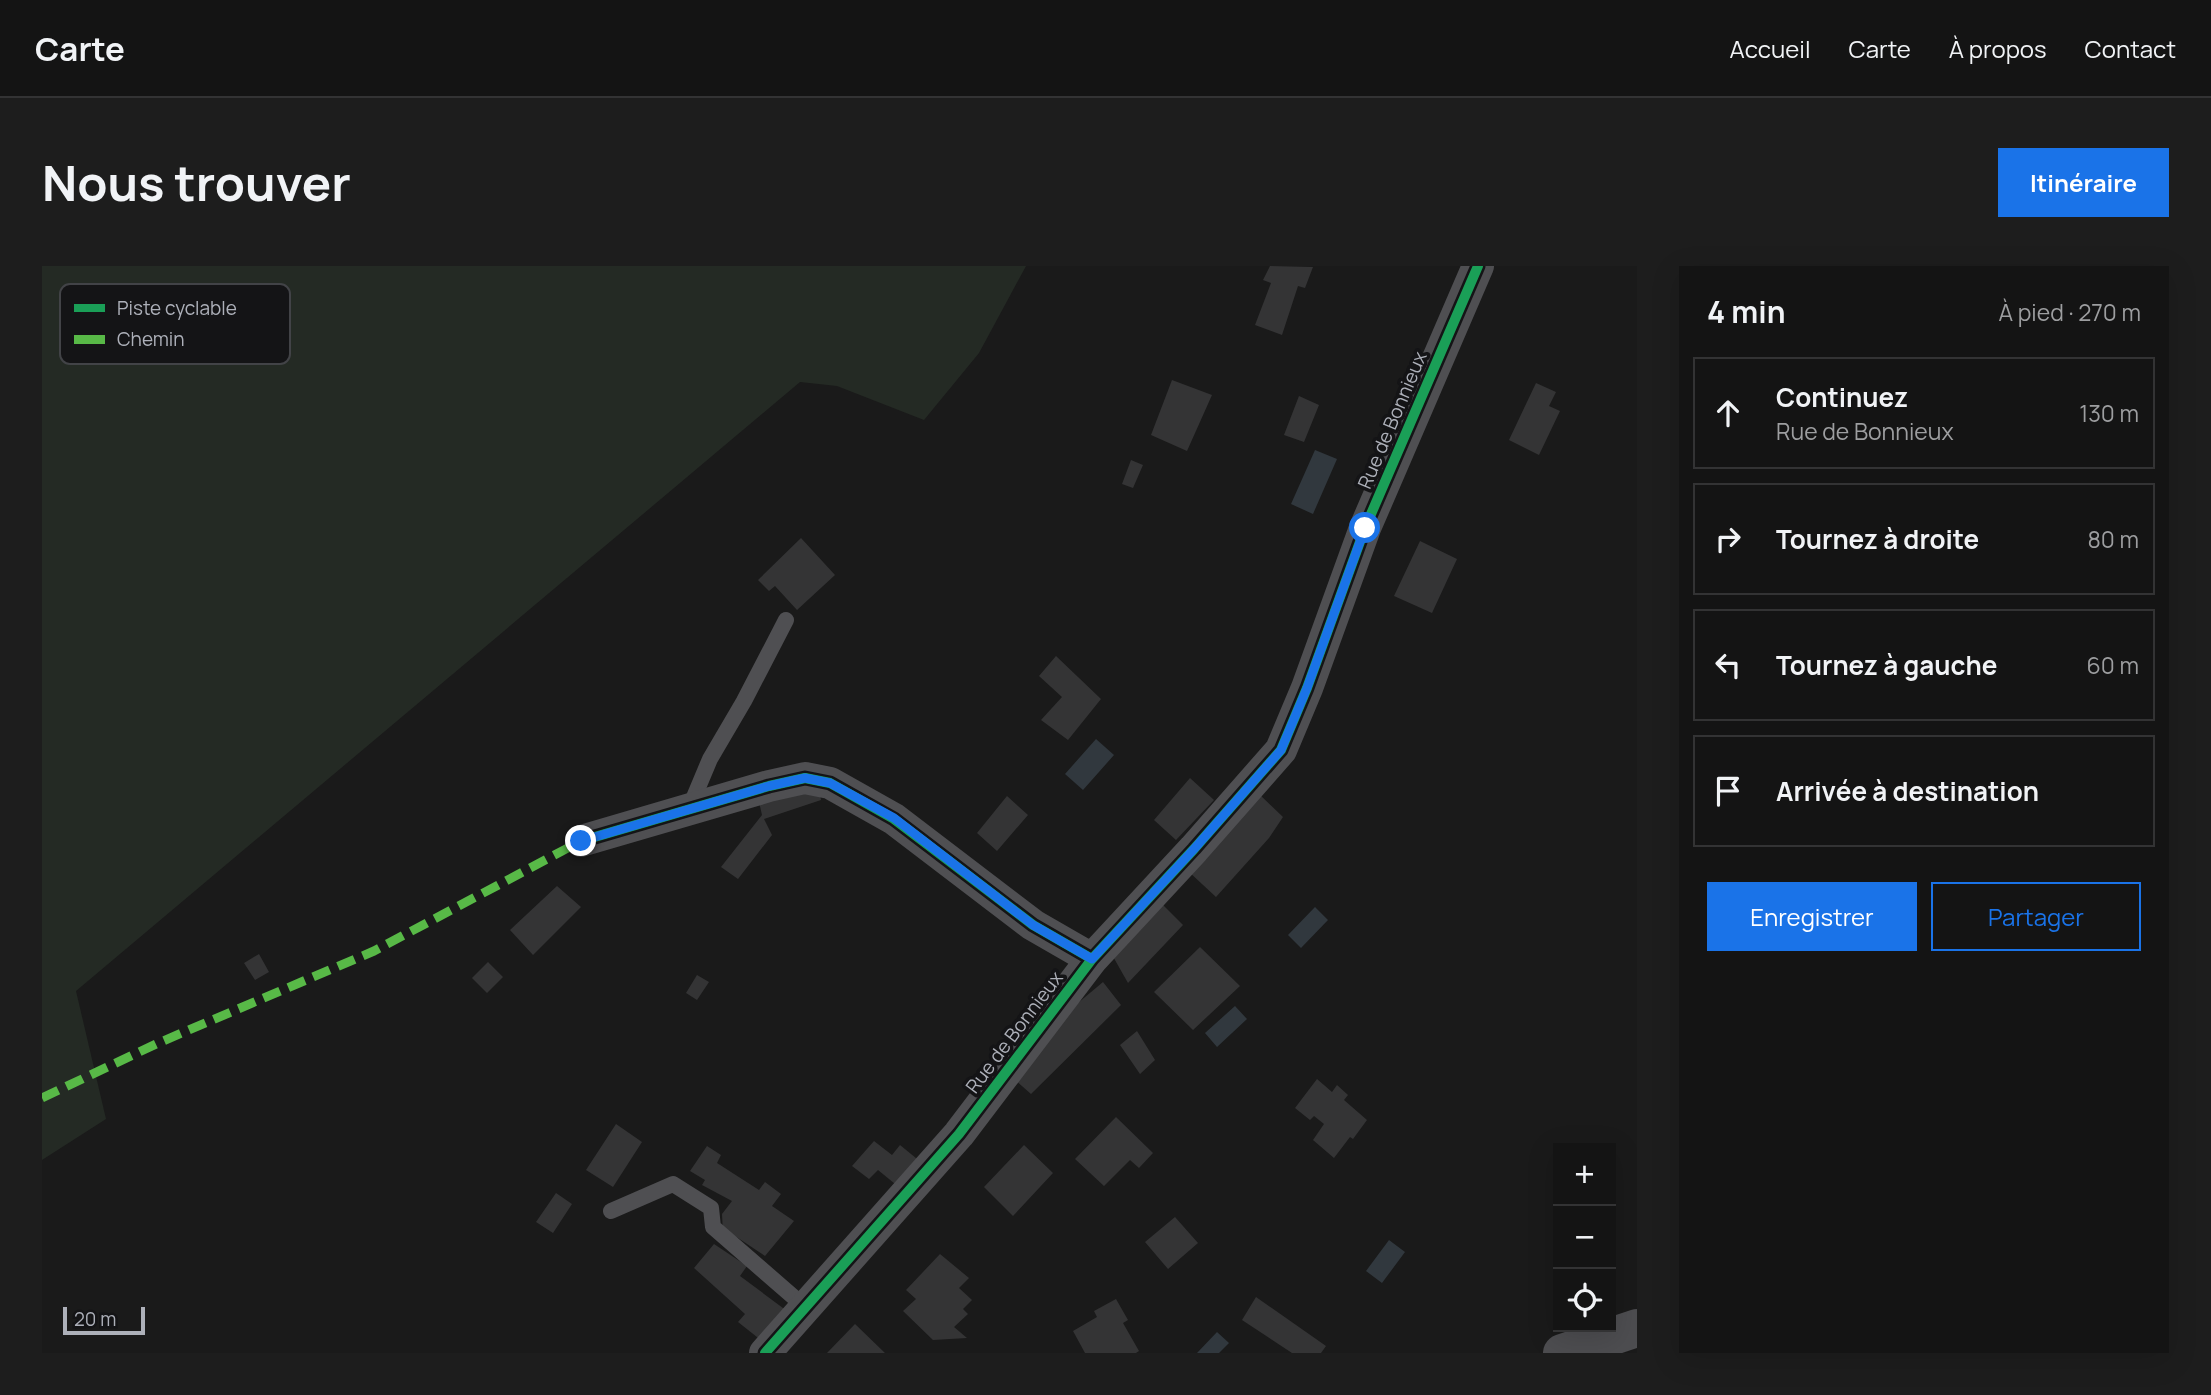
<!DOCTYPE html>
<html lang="fr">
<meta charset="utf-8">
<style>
:root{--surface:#141414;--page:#1d1d1d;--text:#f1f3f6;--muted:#9d9ea0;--line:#333334;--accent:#1a73e8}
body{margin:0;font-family:Manrope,sans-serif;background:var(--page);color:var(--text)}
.controls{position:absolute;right:21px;bottom:21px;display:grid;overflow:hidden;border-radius:0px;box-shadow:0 7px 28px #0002}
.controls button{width:63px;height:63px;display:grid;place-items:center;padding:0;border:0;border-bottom:2px solid var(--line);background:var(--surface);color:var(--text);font:35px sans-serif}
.scale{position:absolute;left:21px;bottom:18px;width:82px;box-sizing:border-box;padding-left:7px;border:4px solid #adb0b9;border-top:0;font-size:19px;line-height:24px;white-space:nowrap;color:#adb0b9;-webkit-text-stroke:5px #141416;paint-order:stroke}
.stop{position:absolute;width:21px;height:21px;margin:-16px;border:5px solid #1a73e8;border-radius:50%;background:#fff}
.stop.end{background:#1a73e8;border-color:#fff;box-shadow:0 2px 7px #0008}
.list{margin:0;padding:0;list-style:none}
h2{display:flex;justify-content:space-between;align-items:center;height:91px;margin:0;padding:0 28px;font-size:30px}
h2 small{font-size:23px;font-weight:400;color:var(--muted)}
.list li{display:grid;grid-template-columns:46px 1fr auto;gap:21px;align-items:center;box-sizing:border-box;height:112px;margin:0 14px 14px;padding:0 14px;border:2px solid var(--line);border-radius:0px}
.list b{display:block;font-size:26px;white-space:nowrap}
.list p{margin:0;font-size:23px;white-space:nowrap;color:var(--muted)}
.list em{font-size:23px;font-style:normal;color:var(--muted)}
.actions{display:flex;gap:14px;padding:21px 28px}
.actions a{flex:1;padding:16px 0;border:2px solid var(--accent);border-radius:0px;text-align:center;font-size:24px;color:var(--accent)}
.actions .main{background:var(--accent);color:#fff}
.icon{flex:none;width:38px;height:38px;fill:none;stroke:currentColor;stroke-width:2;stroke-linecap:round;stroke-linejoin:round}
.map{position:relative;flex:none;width:1595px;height:1087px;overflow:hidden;border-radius:0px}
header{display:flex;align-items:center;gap:42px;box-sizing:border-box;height:98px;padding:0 35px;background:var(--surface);border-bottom:2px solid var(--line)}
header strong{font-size:33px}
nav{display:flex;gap:38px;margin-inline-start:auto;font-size:24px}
.intro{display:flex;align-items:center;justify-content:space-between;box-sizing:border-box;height:168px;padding:0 42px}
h1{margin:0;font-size:49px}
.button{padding:18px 32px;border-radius:0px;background:var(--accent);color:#fff;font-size:24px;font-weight:700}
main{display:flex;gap:42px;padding:0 42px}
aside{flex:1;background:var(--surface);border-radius:0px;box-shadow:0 7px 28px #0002}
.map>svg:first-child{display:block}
.green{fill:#242a24}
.water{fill:#31383e}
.building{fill:#343435}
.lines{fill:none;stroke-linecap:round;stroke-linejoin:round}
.service{stroke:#4f4f52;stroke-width:16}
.minor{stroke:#4f4f52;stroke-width:32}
.secondary{stroke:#4d4d50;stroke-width:38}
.quiet{stroke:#58b947;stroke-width:9;stroke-dasharray:18 9;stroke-linecap:butt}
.cycleway-casing{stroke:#141416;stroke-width:15}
.cycleway{stroke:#1a9f57;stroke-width:10}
.route{stroke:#1a73e8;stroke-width:9}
.labels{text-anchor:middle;stroke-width:7;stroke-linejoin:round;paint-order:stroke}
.street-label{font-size:19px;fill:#adb0b9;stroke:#141416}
.key{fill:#141416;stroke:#424347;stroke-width:2}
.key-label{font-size:19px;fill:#adb0b9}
</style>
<header>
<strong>Carte</strong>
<nav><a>Accueil</a><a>Carte</a><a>À propos</a><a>Contact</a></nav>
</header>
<div class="intro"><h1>Nous trouver</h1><a class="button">Itinéraire</a></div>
<main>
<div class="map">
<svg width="1595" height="1087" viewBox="0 0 1595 1087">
<rect width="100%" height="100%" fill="#1a1a1a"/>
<!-- green -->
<path class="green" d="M0 0H984L937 87 882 154 795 120 758 116 34 725 64 853 0 894Z"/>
<!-- water -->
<path class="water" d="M1273 184 1295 193 1271 248 1249 238Z
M1054 473 1072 489 1041 524 1023 508Z
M1273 641 1286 654 1259 682 1246 669Z
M1193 740 1205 753 1175 781 1163 767Z
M1347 974 1363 986 1340 1017 1324 1005Z
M1175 1066 1187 1077 1177 1087H1155Z"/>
<!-- building -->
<path class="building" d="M1228 0 1271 1 1263 22 1256 20 1240 69 1213 59 1229 17 1221 14Z
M1130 114 1170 129 1145 185 1109 169Z
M1494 117 1514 126 1507 140 1518 145 1497 189 1467 174Z
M1257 130 1277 139 1262 176 1242 169Z
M1089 194 1101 199 1091 222 1080 218Z
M759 272 793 309 755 344 733 320 727 325 716 314Z
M1378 275 1415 293 1390 347 1352 330Z
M1014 390 1059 433 1026 474 999 454 1020 431 997 410Z
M1148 512 1172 534 1134 574 1112 554Z
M776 518 779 534 722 553 730 569 696 613 679 601 720 549 715 527Z
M1217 528 1241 551 1227 572 1174 631 1146 605Z
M965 530 986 549 955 585 935 567Z
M515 620 539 641 491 689 468 664Z
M1115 633 1141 659 1086 717 1069 687Z
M1158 681 1198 720 1151 764 1112 726Z
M217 688 227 706 213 714 202 697Z
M446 696 461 711 445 727 430 712Z
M655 709 667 716 655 734 644 727Z
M1061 716 1079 739 989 828 972 813 1036 737Z
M1095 765 1113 794 1098 808 1078 779Z
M1275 813 1290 826 1295 819 1306 829 1302 834 1325 854 1311 873 1308 871 1292 892 1271 874 1282 858 1272 850 1268 854 1253 842Z
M1074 851 1111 887 1097 902 1088 894 1062 920 1033 893Z
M574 858 600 876 571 921 544 904Z
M832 875 850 889 858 879 880 897 858 922 836 904 827 913 810 900Z
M982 879 1011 907 971 950 942 921Z
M665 880 679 889 675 897 717 924 723 916 739 928 730 940 752 955 723 990 684 964 681 968 680 948 690 935 660 919 663 914 648 905Z
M514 927 530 938 511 967 494 956Z
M1133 951 1156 977 1126 1003 1103 976Z
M672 978 705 1000 698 1010 745 1045 720 1075 696 1056 703 1048 652 1002Z
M898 988 927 1012 917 1022 930 1034 921 1043 926 1048 912 1061 925 1072 891 1074 861 1045 874 1033 864 1024Z
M1214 1031 1284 1080 1279 1087H1250L1200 1054Z
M1074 1033 1086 1054 1081 1057 1097 1085 1094 1087H1043L1031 1065 1055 1051 1052 1045Z
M813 1058 843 1087H785Z"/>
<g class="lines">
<!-- service -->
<path class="service" d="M647 543 668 493 702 435 744 354
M569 945 631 918 669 942 671 961 763 1041"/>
<!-- minor -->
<path class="minor" d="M539 575 727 520 763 512 788 517 852 553 991 659 1050 693
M723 1087 917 868 1050 693 1152 583 1239 484 1265 422 1323 262 1436 0"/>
<!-- secondary -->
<path class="secondary" d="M1520 1087 1595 1062"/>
<!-- quiet -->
<path class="quiet" d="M0 832 114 778 332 685 539 575"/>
<defs>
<path id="cycleway" d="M539 575 727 520 763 512 788 517 852 553 991 659 1050 693
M723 1087 917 868 1050 693 1152 583 1239 484 1265 422 1323 262 1436 0"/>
</defs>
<!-- cycleway casing -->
<use href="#cycleway" class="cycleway-casing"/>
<!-- cycleway -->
<use href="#cycleway" class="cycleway"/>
</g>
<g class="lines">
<!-- route -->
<path class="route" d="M539 575 727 520 763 512 788 517 852 552 991 659 1050 693 1152 583 1239 484 1265 422 1323 262"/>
</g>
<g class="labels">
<!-- street labels -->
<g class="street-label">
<text transform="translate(1350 154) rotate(-67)" y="7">Rue de Bonnieux</text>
<text transform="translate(972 766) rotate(-53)" y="7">Rue de Bonnieux</text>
</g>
</g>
<!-- legend -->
<rect x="18" y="18" width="230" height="80" rx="10" class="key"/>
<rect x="32" y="38" width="31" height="8" fill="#1a9f57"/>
<rect x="32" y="69" width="31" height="9" fill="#58b947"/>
<g class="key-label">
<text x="75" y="49">Piste cyclable</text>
<text x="75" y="80">Chemin</text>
</g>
</svg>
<div class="controls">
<button>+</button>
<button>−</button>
<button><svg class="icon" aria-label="locate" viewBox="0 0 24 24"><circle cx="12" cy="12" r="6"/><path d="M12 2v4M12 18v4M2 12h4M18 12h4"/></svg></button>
</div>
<div class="scale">20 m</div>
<div class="stop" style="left:1323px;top:262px"></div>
<div class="stop end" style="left:539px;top:575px"></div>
</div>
<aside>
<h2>4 min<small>À pied · 270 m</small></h2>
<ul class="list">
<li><svg class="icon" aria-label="ahead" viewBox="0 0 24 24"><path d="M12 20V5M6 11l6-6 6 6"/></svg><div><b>Continuez</b><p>Rue de Bonnieux</p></div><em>130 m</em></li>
<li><svg class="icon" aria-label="right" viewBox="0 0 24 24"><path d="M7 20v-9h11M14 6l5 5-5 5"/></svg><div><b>Tournez à droite</b></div><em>80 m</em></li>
<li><svg class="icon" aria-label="left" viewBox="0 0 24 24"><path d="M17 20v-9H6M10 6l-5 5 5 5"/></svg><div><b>Tournez à gauche</b></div><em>60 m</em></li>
<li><svg class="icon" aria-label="arrive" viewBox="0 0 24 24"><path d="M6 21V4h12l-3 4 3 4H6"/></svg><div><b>Arrivée à destination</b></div></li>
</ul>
<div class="actions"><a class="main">Enregistrer</a><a>Partager</a></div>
</aside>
</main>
